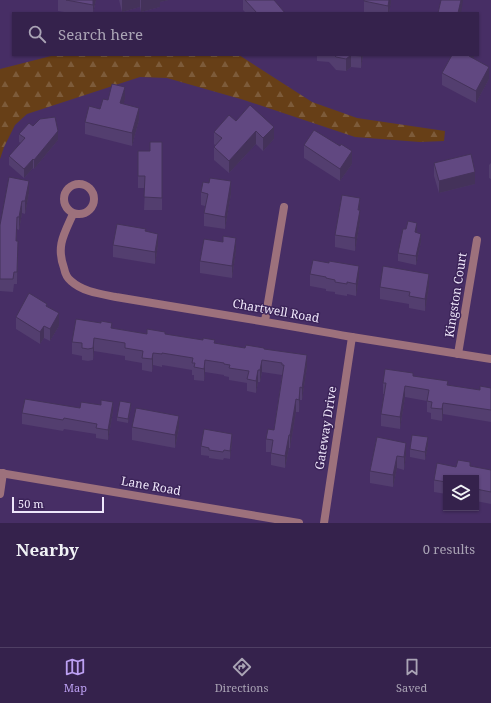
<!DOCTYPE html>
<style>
:root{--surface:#35224c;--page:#3d2a53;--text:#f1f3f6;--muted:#aaa4b5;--line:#4f3f64;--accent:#bca0f2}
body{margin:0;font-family:"Noto Serif",serif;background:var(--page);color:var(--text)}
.controls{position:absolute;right:12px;bottom:12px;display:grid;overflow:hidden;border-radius:0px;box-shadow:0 1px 3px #0004}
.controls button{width:36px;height:36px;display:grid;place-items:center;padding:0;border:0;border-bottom:1px solid var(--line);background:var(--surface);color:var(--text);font:20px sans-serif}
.scale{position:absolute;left:12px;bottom:10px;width:92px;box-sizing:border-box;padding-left:4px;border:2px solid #eee6fa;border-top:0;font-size:11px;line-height:14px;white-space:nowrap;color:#eee6fa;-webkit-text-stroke:3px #3c2459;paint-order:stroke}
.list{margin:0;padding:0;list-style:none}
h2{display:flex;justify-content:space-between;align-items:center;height:52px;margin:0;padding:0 16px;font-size:17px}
h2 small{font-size:13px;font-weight:400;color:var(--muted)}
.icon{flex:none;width:22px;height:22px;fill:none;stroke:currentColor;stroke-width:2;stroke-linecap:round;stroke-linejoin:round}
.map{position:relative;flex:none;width:491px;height:523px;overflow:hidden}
.search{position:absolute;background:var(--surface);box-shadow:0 1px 3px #0004;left:12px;right:12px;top:12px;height:44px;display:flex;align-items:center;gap:10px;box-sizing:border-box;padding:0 14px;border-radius:0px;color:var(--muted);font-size:15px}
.sheet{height:124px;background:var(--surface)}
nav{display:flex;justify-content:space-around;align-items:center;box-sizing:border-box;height:56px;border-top:1px solid var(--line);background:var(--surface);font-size:11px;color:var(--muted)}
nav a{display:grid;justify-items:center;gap:2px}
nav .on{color:var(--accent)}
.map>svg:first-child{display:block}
.forest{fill:url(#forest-firs)}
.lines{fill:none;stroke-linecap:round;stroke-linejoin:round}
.minor{stroke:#9d717c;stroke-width:8}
.tertiary{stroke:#9d717c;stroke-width:8}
.wall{fill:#533e6f}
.shaded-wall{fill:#44325a}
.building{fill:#614881;stroke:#44325a}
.labels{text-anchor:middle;stroke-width:3;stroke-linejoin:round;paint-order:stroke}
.street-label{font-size:12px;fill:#eee6fa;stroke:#3c2459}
</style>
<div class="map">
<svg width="491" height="523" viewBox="0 0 491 523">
<defs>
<pattern id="forest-firs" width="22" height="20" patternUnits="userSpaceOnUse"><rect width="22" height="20" fill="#673f17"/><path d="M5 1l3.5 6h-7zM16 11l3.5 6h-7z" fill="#7d5b3a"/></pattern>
</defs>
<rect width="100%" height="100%" fill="#472e65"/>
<!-- forest -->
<path class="forest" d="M55 55H239L312 102 357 118 445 131 444 141 420 142 355 137 244 100 167 78 140 77 27 114 15 125 4 147 0 159V69Z"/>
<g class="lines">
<!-- minor -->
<path class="minor" d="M64 199a15 15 0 1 1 30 0a15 15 0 1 1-30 0Z
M73 214C64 234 56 246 64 268 65 273 67 278 71 281 83 292 101 294 116 297 134 300 152 303 170 306 231 316 292 326 352 337
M265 321 284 207
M458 354 477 240
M0 494 3 473"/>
<!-- tertiary -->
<path class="tertiary" d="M0 473 299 523
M324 523 352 337 491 359"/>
</g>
<!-- wall -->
<path class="wall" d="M58 0H96L93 13H70L58 11Z
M119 0H169L160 2V7L141 12 140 7 122 12Z
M243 0H274L285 13H246L243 10Z
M391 0 389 13H364V1Z
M317 55H363L361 68 351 67 346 71 336 70 329 62 317 61Z
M474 55V59L489 79 476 103 442 85V73Z
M125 99 123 104 139 120 132 146 85 134V122L100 109 108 100Z
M236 121 274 139 263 151 256 144 229 173 214 160V147L215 145 214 144V132Z
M33 126 58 140 34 169 33 168 24 178 9 165V156L21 143 19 142V134Z
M162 142V210H144L145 188H138V151H150Z
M304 145 352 164 340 181 304 158Z
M434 163 475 184 439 193 434 176Z
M491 163V179L489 178V165Z
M201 192 231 194 225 229 204 226V213L205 206 201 205Z
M29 193 25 214 22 213 19 230 17 229 16 241 18 254 17 284H14L13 292 0 291V225Z
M360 198V222L355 251 335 247V235Z
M146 231 158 246 155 264 113 257V245Z
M417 231V233L421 242 416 265 398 261V253Z
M223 242 236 251 232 278 200 273V261Z
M310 274 359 278 356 296 347 294V296L335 294V292L326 291V289L310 286Z
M380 287H429L425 311 409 308V304L380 299Z
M47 306 59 326 50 341 44 338 40 344 16 329V317Z
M112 328 147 334H165L215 343 245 348 264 349 307 367 302 400H300L299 412H296L290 448H289L285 468 271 465V452H266V439L274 430 282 375 262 372 260 382H258L256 393 247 391V383L229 380V377L224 376V375L205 372 204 381 194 380V375H192V370L162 365V367L153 365 152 372 142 370V363L125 360V356L94 351 93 360 88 361 82 360V356L72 354V342Z
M413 376 448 385 480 390 491 388V422L443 414 442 421 431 419V413L427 412V401L405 397 400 429 381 426V414L384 394H383V383Z
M131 407 128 423 117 421V417Z
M80 408 113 412 108 440 96 438V434L64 429 63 431 22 424V413Z
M132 427 179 428 175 448 132 440Z
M377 437 406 455 404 470 397 468 393 487 370 483V471Z
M232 442 230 459 224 458 223 460 209 458V456L201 455V446Z
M428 446 425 460 410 457V449Z
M456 467H470L491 470V504L476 501V478H446V494L434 492V480Z"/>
<!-- shaded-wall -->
<path class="shaded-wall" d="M93 0H96L93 13Z
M122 0H140V7L122 12Z
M141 0H169L160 2V7L141 12Z
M389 0H391V3L389 13H388V6Z
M461 0H463L461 13H458Z
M351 55V67L346 71V59Z
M361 55H363L361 68Z
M469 55H474V57L469 68Z
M489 67V79L476 103V91Z
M125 87V99L120 116V103Z
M139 108V120L132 146V133Z
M274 127V139L263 151V138Z
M58 131V140L34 169V160Z
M256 131V144L229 173V161Z
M352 151V164L340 181V169Z
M33 159V168L24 178V169Z
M475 172V184L439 193V181Z
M29 181V193L25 214V201Z
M231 181V194L225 229V217Z
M360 198V222L355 251V238Z
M22 201V213L19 230V217Z
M417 223V231L415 241V232Z
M158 234V246L155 264V252Z
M421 234V242L416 265V256Z
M236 238V251L232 278V266Z
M18 241V254L17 284V272Z
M359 266V278L356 296V284Z
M429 274V287L425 311V299Z
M59 313V326L50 341V329Z
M44 326V338L40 344V332Z
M94 338V351L93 360V348Z
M153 353V365L152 372V359Z
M307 355V367L302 400V388Z
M205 360V372L204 381V369Z
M262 360V372L260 382V370Z
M258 370V382L256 393V381Z
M405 386V397L400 429V417Z
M300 387V400L299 412V400Z
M296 399V412L290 448V435Z
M113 402V412L108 440V430Z
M131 403V407L128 423V419Z
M443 403V414L442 421V409Z
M179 416V428L175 448V435Z
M232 434V442L230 459V451Z
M289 435V448L285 468V456Z
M428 437V446L425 460V452Z
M406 443V455L404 470V457Z
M397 456V468L393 487V475Z"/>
<!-- building -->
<path class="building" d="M66 0H93V5Z
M245 0H274L285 13H257Z
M364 0H389L388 6 364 1Z
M441 0H461L458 13H438Z
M334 55H361V56L351 55 346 59 336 57Z
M452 55H469V56L489 67 476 91 442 73Z
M112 84 125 87 120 103 139 108 132 133 85 122 89 106 100 109 103 99 108 100Z
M250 105 274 127 263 138 256 131 229 161 214 147 222 138 214 132 229 115 236 121Z
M55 117 58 131 34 160 33 159 24 169 9 156 25 138 19 134 29 123 33 126 40 119Z
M314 130 340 146 341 144 352 151 340 169 304 145Z
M150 142H162V198L144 197 145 176H138V151H150Z
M471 154 475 172 439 181 434 163Z
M9 177 29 181 25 201H22L19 217H17L16 241H18L17 272H14L13 279H0V225Z
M210 178 231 181 225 217 204 213 208 194 201 192 203 182 209 183Z
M342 195 360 198 358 210H360L355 238 335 235Z
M408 221 417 223 415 232 421 234 416 256 398 253 403 229H406Z
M117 224 146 229 145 231 158 234 155 252 113 245Z
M223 236 236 238 232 266 200 261 204 239 223 242Z
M313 260 329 263V261L359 266 356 284 347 282V284L335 282V280L326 278V277L310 274Z
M383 266 429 274 425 299 409 296 410 292 380 287Z
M29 293 47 304 46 306 59 313 50 329 44 326 40 332 16 317Z
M76 319 101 323V321L112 323 111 328 147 334V329L165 332V334L203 340V338L215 340 214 343 245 348 246 345 264 348V349L307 355 302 388 300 387 299 400 296 399 290 435H289L285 456 271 453 273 440 266 439 268 429 274 430 284 365H282V363L262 360 260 370H258L256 381 247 379 249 371 229 368 230 365 224 364V363L205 360 204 369 194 367 195 363H192L193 358 162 353V354L153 353 152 359 142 358 143 351 125 348V343L94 338 93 348 88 349 82 348V343L72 342Z
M385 369 413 373V376L448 381 447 385 480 390V386L491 388V410L443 403 442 409 431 408 432 402 427 401 429 390 405 386 400 417 381 414 386 383H383Z
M25 399 80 408 81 402 101 405V400L113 402 108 430 96 428 97 424 64 418 63 420 22 413Z
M120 401 131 403 128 419 117 417Z
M136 408 179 416 175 435 132 427Z
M204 429 232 434 230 451 224 450 223 452 209 450V448L201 446Z
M412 435 428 437 425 452 410 449Z
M377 437 406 443 404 457 397 456 393 475 370 471Z
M458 460 470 462V466L491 470V492L476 489V478H446V482L434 480 437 463 456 467Z"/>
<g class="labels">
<!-- street labels -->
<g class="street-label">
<text transform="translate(456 295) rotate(-81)" y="4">Kingston Court</text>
<text transform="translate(276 311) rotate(10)" y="4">Chartwell Road</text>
<text transform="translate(326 428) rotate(-81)" y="4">Gateway Drive</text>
<text transform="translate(151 486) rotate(10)" y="4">Lane Road</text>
</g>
</g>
</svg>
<div class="controls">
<button><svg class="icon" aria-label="layers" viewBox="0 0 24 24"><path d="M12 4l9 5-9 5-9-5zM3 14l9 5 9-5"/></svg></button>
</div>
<div class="scale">50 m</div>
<div class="search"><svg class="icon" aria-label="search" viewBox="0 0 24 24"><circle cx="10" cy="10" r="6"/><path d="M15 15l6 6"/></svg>Search here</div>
</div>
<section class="sheet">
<h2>Nearby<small>0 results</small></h2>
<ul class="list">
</ul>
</section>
<nav>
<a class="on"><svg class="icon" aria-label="map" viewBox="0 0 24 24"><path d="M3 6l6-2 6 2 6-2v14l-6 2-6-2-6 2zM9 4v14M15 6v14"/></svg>Map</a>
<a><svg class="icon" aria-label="directions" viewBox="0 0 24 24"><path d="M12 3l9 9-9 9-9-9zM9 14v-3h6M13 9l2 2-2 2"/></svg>Directions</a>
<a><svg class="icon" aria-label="saved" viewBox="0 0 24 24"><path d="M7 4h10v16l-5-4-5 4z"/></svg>Saved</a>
</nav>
